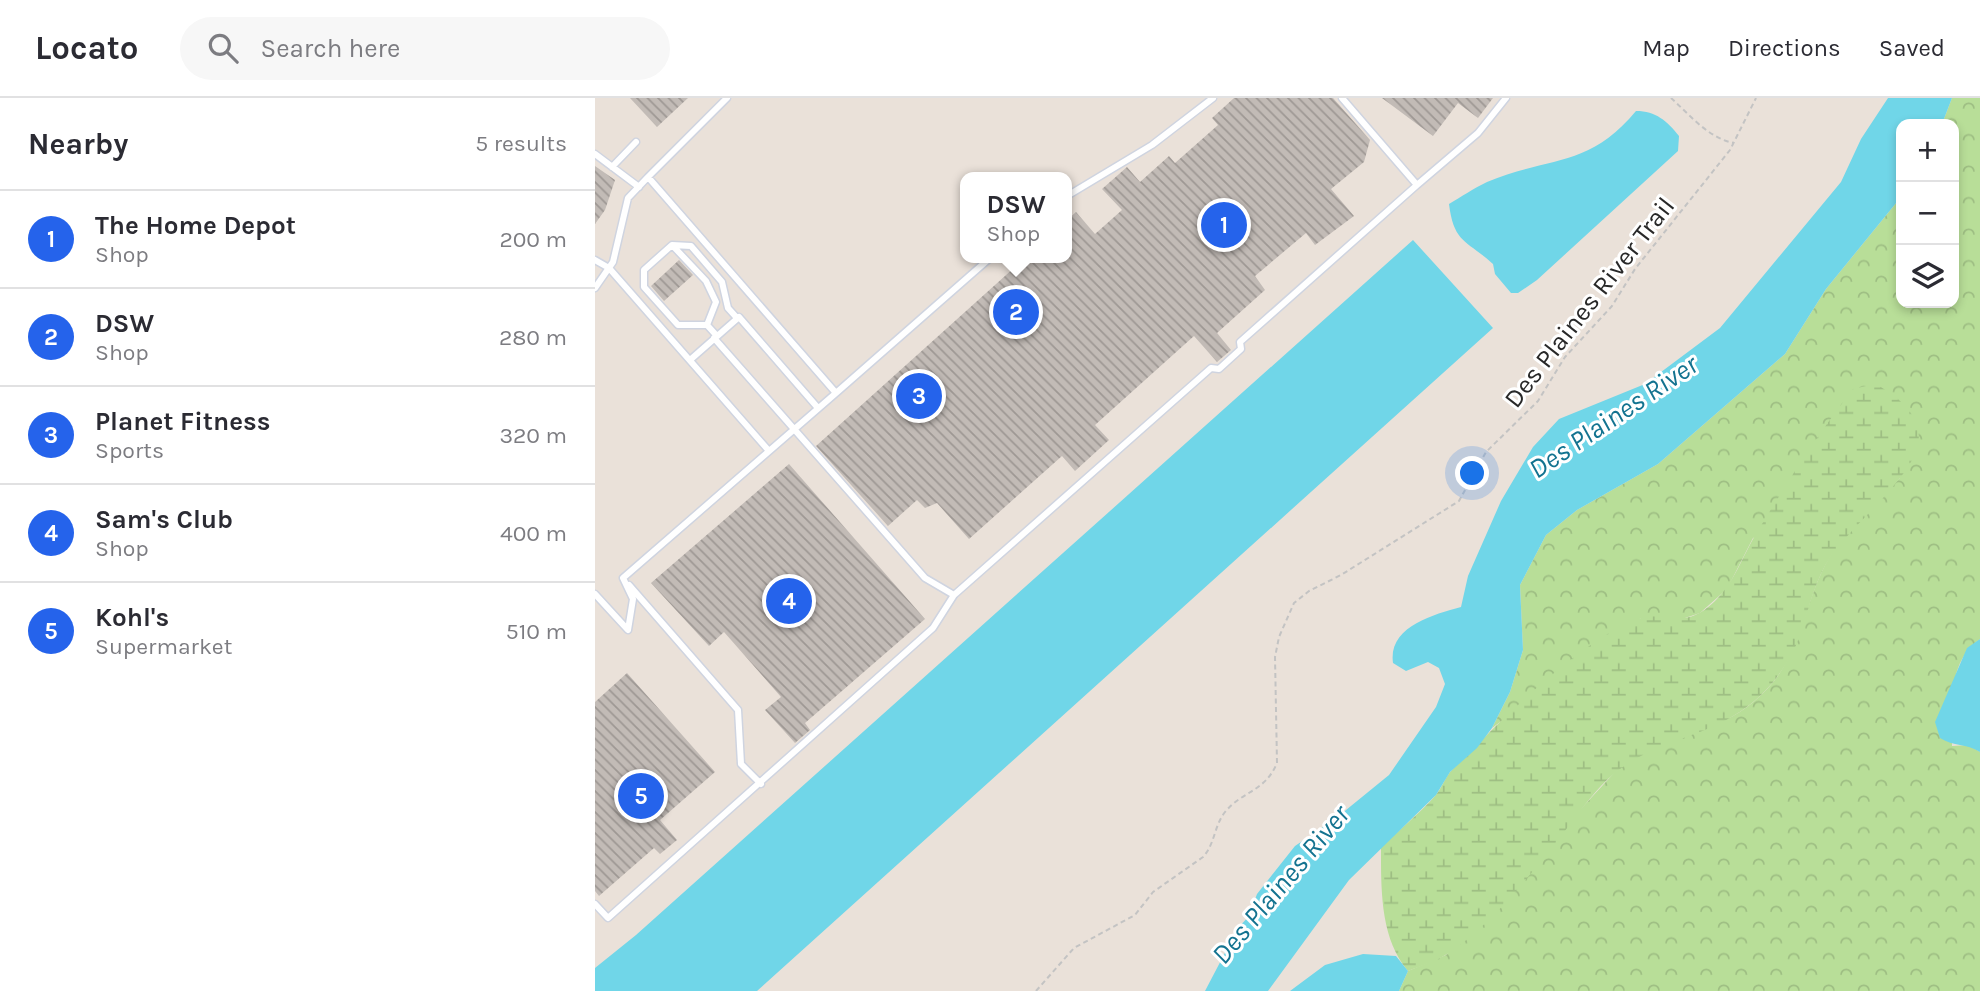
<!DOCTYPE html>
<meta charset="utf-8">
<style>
:root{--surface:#fff;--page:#f7f7f7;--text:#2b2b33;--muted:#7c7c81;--line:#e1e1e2;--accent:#2563eb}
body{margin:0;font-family:Karla,sans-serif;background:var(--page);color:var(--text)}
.controls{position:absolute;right:21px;top:21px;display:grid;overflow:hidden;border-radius:14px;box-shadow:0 4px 10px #0003}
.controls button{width:63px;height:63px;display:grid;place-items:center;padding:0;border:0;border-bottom:2px solid var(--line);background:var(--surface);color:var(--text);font:35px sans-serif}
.you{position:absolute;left:878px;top:376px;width:24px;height:24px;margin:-18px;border:5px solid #fff;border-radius:50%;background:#1a73e8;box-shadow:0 0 0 10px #1a73e833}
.badge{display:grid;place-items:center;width:46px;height:46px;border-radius:50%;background:var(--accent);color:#fff;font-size:23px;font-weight:700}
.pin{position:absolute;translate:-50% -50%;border:4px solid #fff;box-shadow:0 2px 7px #0006}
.popup{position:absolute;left:365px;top:74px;width:112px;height:91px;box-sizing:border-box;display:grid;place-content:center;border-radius:14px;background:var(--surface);filter:drop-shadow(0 2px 5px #0005);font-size:23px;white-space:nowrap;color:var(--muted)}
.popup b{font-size:26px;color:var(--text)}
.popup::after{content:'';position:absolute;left:50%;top:100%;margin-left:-14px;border:14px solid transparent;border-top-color:var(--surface)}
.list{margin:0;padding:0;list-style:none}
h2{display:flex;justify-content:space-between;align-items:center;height:91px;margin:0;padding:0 28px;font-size:30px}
h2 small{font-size:23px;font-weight:400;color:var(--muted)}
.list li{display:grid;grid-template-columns:46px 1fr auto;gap:21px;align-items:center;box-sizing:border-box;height:98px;padding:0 28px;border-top:2px solid var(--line)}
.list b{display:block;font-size:26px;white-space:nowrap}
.list p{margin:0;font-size:23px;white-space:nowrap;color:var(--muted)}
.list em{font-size:23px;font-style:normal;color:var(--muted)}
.icon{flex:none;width:38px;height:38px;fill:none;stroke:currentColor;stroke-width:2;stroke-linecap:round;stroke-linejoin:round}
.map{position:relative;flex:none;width:1385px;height:893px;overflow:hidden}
header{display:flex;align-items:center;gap:42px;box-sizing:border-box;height:98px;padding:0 35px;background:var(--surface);border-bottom:2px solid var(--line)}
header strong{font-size:33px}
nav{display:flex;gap:38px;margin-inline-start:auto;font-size:24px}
.search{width:490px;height:63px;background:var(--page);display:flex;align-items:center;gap:18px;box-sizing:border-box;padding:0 24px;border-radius:38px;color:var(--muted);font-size:26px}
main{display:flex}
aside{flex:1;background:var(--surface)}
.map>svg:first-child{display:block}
.forest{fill:url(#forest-crowns)}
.wetland{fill:url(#wetland-marsh)}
.water{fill:#70d6e8}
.building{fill:url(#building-back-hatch)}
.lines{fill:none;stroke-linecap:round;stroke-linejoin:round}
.lane-casing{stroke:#cfd4e0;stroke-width:9}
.path{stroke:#c3c3c3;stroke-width:2;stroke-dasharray:5 3.5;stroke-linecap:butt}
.lane{stroke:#fff;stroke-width:6}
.labels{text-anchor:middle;stroke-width:6;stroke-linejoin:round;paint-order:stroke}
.street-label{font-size:26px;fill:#282828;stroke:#fff}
.water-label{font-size:28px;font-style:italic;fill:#137390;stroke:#fff}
</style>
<header>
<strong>Locato</strong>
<div class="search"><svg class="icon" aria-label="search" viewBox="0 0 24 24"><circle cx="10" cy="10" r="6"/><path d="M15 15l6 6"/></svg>Search here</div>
<nav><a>Map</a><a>Directions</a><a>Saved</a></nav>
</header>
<main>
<aside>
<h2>Nearby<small>5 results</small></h2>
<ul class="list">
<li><span class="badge">1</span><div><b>The Home Depot</b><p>Shop</p></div><em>200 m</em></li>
<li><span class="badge">2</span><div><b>DSW</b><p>Shop</p></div><em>280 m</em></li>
<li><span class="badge">3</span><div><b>Planet Fitness</b><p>Sports</p></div><em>320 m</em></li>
<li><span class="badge">4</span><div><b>Sam's Club</b><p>Shop</p></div><em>400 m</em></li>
<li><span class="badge">5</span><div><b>Kohl's</b><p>Supermarket</p></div><em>510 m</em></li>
</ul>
</aside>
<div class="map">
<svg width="1385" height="893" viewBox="0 0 1385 893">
<defs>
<pattern id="forest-crowns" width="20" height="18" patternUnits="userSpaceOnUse" patternTransform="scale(1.75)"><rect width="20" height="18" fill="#b8de98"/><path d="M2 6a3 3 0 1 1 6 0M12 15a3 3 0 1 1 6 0" fill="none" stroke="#9ebe83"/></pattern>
<pattern id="wetland-marsh" width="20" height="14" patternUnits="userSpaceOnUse" patternTransform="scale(1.75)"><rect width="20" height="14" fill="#b8de98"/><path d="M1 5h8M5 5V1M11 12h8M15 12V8" fill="none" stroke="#9ebe83"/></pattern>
<pattern id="building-back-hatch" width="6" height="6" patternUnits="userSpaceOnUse" patternTransform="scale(1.75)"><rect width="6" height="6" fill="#c2bbb6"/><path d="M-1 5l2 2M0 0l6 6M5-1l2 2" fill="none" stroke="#9e9894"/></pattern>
</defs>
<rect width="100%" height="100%" fill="#eae1d9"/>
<!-- forest -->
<path class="forest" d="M1357 0H1385V541C1351 565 1357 611 1357 648L1374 647 1385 654V893H804L813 873 851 857 1020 674C1030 667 1040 658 1051 653 1097 629 1135 632 1173 590 1208 552 1209 503 1234 460 1253 430 1280 405 1305 380L1158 440 1132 491 1105 515 1084 522 1046 520 897 630 915 594 928 552 925 487 951 437 982 412 1063 366 1190 256 1231 191 1306 99V205H1359V26H1347Z"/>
<!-- wetland -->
<path class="wetland" d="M1280 286C1301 297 1329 318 1323 346 1317 380 1258 426 1236 458 1221 480 1215 506 1207 531 1198 561 1177 590 1153 608 1109 642 1056 641 1013 681 995 698 981 719 966 738 933 779 897 827 852 856 841 863 826 868 813 873 785 840 786 791 786 749 804 732 824 716 840 698 847 690 850 679 857 672 903 626 949 578 1003 542 1014 535 1033 523 1046 520 1076 513 1089 533 1120 503 1139 485 1147 459 1161 436 1191 386 1222 337 1258 291Z"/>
<!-- water -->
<path class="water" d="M1293 0H1357L1347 26H1306V99L1231 191 1190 256 1063 366 982 412 951 437 925 487 928 552 915 594 897 630 882 650 855 674 841 697 754 782 673 893H610L643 830 654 818 662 796 700 748 740 721 794 677 841 609 850 586 844 570 833 564 811 573 798 565C793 529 837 517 866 509L873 478 906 403 938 349 964 321 1050 286 1125 230 1246 84 1266 41Z
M1041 13C1061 13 1072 23 1084 38L1083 53 942 182 923 195H916L900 176 898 166C872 142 859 146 854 106 866 99 879 90 892 84 953 58 993 71 1041 13Z
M818 142 898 230 162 893H0V870L41 837Z
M1385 541V654C1371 645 1359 649 1345 640L1340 624 1372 550Z
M768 856 801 858 813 873 804 893H695L730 867Z"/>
<!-- building -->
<path class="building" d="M35 0H93L62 29Z
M639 0H738L775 42 769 64 736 91 759 118 720 147 711 135 660 178 670 192 622 235 636 252 622 264 599 238 500 327 514 342 480 373 467 358 374 441 342 405 330 410 322 402 293 428 221 348 430 160H472V122L481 114 500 136 527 112 507 91 532 69 545 84 574 58 580 65 623 27 617 20Z
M787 0H898L883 20 863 5 838 38Z
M0 68 20 82 10 112 0 126Z
M84 162 98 177 69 203 56 188Z
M194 366 330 521 210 625 215 632 200 645 170 612 186 599 129 534 114 548 56 485Z
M32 575 120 674 65 722 82 742 65 756 59 750 4 798 0 793V604Z"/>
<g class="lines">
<defs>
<path id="lane" d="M132 0 53 79 241 295 395 160
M747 0 822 87 883 35 911 0
M0 56 44 89
M17 69 41 44
M472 98 557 47 618 0
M78 148 111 183 121 204 112 227
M0 162 14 170 174 353
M0 190 18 164 33 100 53 79
M122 238 112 227H83L49 189V172L77 147 96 148 127 184 133 210 142 220
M119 240 330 480 359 497 616 270 624 271 646 251 645 244 822 87
M95 262 144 219 223 310
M34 487 143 612 146 666 166 686
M0 496 33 532 38 501 28 480 241 295
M0 806 13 820 338 530 359 497"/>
</defs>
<!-- lane casing -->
<use href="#lane" class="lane-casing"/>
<!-- path -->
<path class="path" d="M1076 0C1095 17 1113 40 1139 45
M441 893 479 850 540 817 558 794 608 759C620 746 619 728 630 714 647 693 670 694 682 665L680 559 684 539 699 505 714 493 746 477 864 403 891 354 943 303 970 259 1017 208 1040 171 1135 52 1161 0"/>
<!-- lane -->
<use href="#lane" class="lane"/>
</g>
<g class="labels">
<!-- street labels -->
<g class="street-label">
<text transform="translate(994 204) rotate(-52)" y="9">Des Plaines River Trail</text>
</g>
<!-- water labels -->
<g class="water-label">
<text transform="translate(1018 318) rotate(-34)" y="10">Des Plaines River</text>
<text transform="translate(685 786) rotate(-50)" y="10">Des Plaines River</text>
</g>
</g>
</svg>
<div class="controls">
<button>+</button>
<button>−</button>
<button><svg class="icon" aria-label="layers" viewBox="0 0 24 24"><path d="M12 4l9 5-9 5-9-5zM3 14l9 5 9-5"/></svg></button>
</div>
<div class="you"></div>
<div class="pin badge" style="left:629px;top:127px">1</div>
<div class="pin badge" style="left:421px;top:214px">2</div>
<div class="popup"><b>DSW</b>Shop</div>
<div class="pin badge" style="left:324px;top:298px">3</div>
<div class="pin badge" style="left:194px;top:503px">4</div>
<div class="pin badge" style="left:46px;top:698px">5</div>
</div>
</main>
